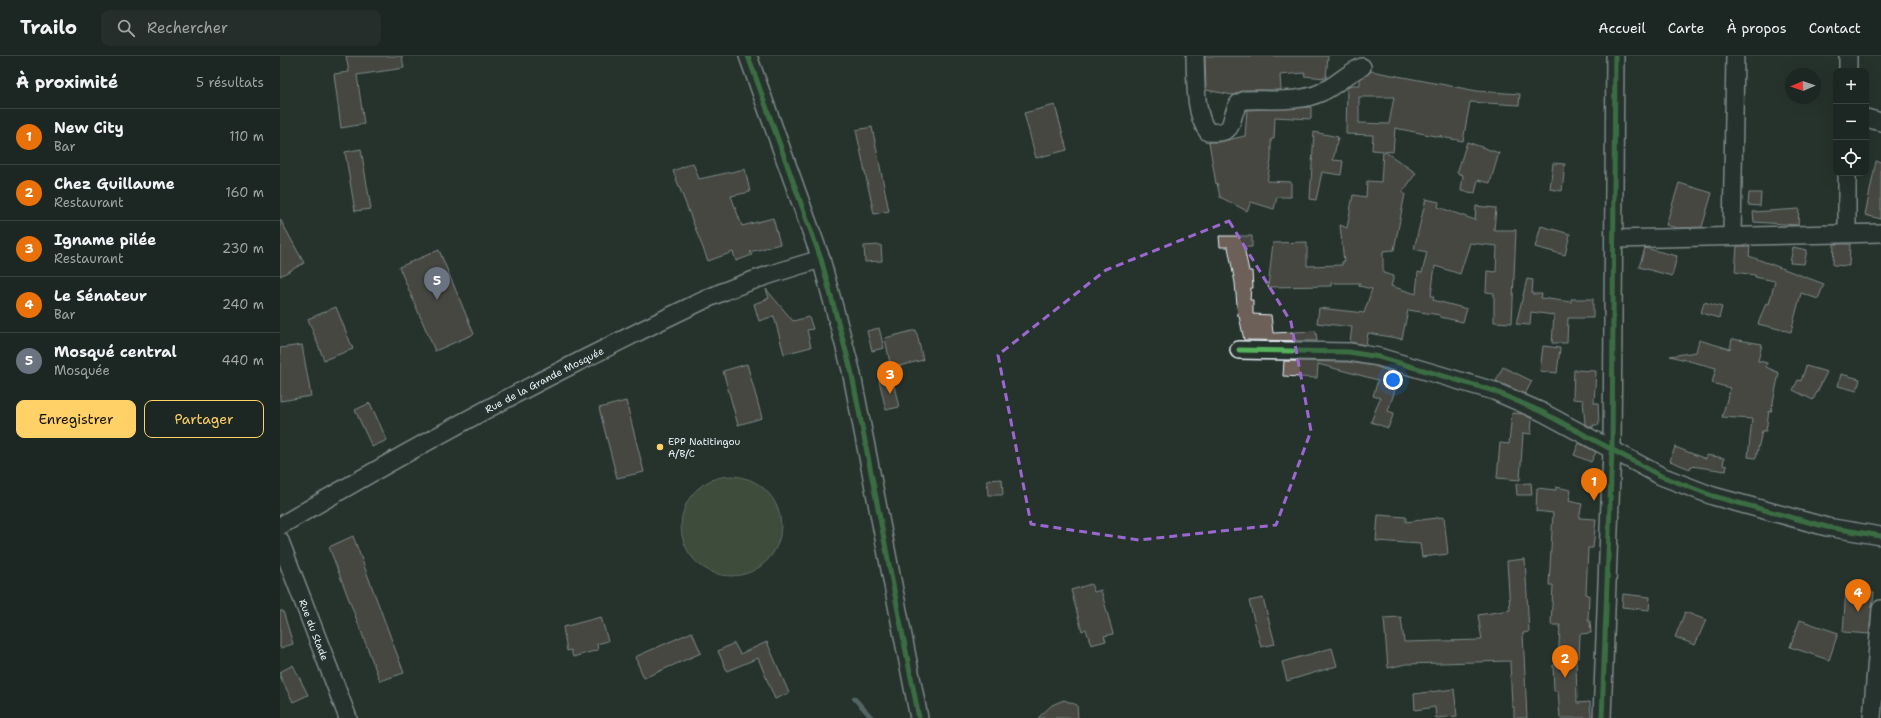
<!DOCTYPE html>
<html lang="fr">
<meta charset="utf-8">
<style>
:root{--surface:#1c2622;--page:#252e2a;--text:#f1f3f6;--muted:#a0a5a5;--line:#3a4340;--accent:#ffd166}
body{margin:0;font-family:"Shantell Sans",sans-serif;background:var(--page);color:var(--text)}
.controls{position:absolute;right:12px;top:12px;display:grid;overflow:hidden;border-radius:8px;box-shadow:0 4px 16px #0002}
.controls button{width:36px;height:36px;display:grid;place-items:center;padding:0;border:0;border-bottom:1px solid var(--line);background:var(--surface);color:var(--text);font:20px sans-serif}
.compass{position:absolute;left:1505px;top:12px;width:36px;height:36px;border-radius:50%;background:var(--surface);box-shadow:0 4px 16px #0002;rotate:268deg}
.you{position:absolute;left:1113px;top:324px;width:14px;height:14px;margin:-10px;border:3px solid #fff;border-radius:50%;background:#1a73e8;box-shadow:0 0 0 6px #1a73e833}
.badge{display:grid;place-items:center;width:26px;height:26px;border-radius:50%;background:var(--accent);color:#fff;font-size:13px;font-weight:700}
.pin{position:absolute;translate:-50% -33px;filter:drop-shadow(0 1px 2px #0008)}
.pin::after{content:'';position:absolute;top:21px;width:14px;height:12px;background:inherit;clip-path:polygon(0 0,100% 0,50% 100%)}
.list{margin:0;padding:0;list-style:none}
h2{display:flex;justify-content:space-between;align-items:center;height:52px;margin:0;padding:0 16px;font-size:17px}
h2 small{font-size:13px;font-weight:400;color:var(--muted)}
.list li{display:grid;grid-template-columns:26px 1fr auto;gap:12px;align-items:center;box-sizing:border-box;height:56px;padding:0 16px;border-top:1px solid var(--line)}
.list b{display:block;font-size:15px;white-space:nowrap}
.list p{margin:0;font-size:13px;white-space:nowrap;color:var(--muted)}
.list em{font-size:13px;font-style:normal;color:var(--muted)}
.actions{display:flex;gap:8px;padding:12px 16px}
.actions a{flex:1;padding:9px 0;border:1px solid var(--accent);border-radius:8px;text-align:center;font-size:14px;color:var(--accent)}
.actions .main{background:var(--accent);color:#111}
.icon{flex:none;width:22px;height:22px;fill:none;stroke:currentColor;stroke-width:2;stroke-linecap:round;stroke-linejoin:round}
.map{position:relative;flex:none;width:1601px;height:662px;overflow:hidden}
header{display:flex;align-items:center;gap:24px;box-sizing:border-box;height:56px;padding:0 20px;background:var(--surface);border-bottom:1px solid var(--line)}
header strong{font-size:19px}
nav{display:flex;gap:22px;margin-inline-start:auto;font-size:14px}
.search{width:280px;height:36px;background:var(--page);display:flex;align-items:center;gap:10px;box-sizing:border-box;padding:0 14px;border-radius:8px;color:var(--muted);font-size:15px}
main{display:flex}
aside{flex:1;background:var(--surface)}
.map>svg:first-child{display:block}
.green{fill:#5c6b4e;stroke:#a2aea3}
.lines{fill:none;stroke-linecap:round;stroke-linejoin:round}
.stream{stroke:#8aa1a8;stroke-width:4.5}
.building{fill:#6d6159;stroke:#e8f1f8;fill-rule:evenodd}
.street-casing{stroke:#e8f1f8;stroke-width:20}
.street{stroke:#26332d;stroke-width:17}
.cycleway-casing{stroke:#26332d;stroke-width:8}
.cycleway{stroke:#56b35d;stroke-width:5}
.marked{fill:none;stroke:#9c67d0;stroke-width:3;stroke-dasharray:8 5;stroke-linejoin:round}
.poi-dot{fill:#ffd166;stroke:#26332d;stroke-width:1.5}
.labels{text-anchor:middle;stroke-width:3.5;stroke-linejoin:round;paint-order:stroke}
.street-label{font-size:10px;fill:#e8f1f8;stroke:#26332d}
.poi-label{font-size:10px;fill:#e8f1f8;stroke:#26332d;text-anchor:start}
</style>
<header>
<strong>Trailo</strong>
<div class="search"><svg class="icon" aria-label="search" viewBox="0 0 24 24"><circle cx="10" cy="10" r="6"/><path d="M15 15l6 6"/></svg>Rechercher</div>
<nav><a>Accueil</a><a>Carte</a><a>À propos</a><a>Contact</a></nav>
</header>
<main>
<aside>
<h2>À proximité<small>5 résultats</small></h2>
<ul class="list">
<li><span class="badge" style="background:#e8710a">1</span><div><b>New City</b><p>Bar</p></div><em>110 m</em></li>
<li><span class="badge" style="background:#e8710a">2</span><div><b>Chez Guillaume</b><p>Restaurant</p></div><em>160 m</em></li>
<li><span class="badge" style="background:#e8710a">3</span><div><b>Igname pilée</b><p>Restaurant</p></div><em>230 m</em></li>
<li><span class="badge" style="background:#e8710a">4</span><div><b>Le Sénateur</b><p>Bar</p></div><em>240 m</em></li>
<li><span class="badge" style="background:#6b7280">5</span><div><b>Mosqué central</b><p>Mosquée</p></div><em>440 m</em></li>
</ul>
<div class="actions"><a class="main">Enregistrer</a><a>Partager</a></div>
</aside>
<div class="map">
<svg width="1601" height="662" viewBox="0 0 1601 662">
<rect width="100%" height="100%" fill="#26332d"/>
<filter id="ink" filterUnits="userSpaceOnUse"><feTurbulence type="fractalNoise" baseFrequency=".025" numOctaves="2"/><feDisplacementMap in="SourceGraphic" scale="8" xChannelSelector="R" yChannelSelector="G"/><feConvolveMatrix kernelMatrix="1 2 1 2 8 2 1 2 1" color-interpolation-filters="sRGB"/></filter>
<g filter="url(#ink)">
<!-- green -->
<path class="green" d="M401 470a50 50 0 1 1 100 0a50 50 0 1 1-100 0Z"/>
<g class="lines">
<!-- stream -->
<path class="stream" d="M574 642 592 662"/>
</g>
<!-- building -->
<path class="building" d="M66 0H122L124 12 77 19 84 68 61 72 54 18 69 16Z
M925 0H1048L1046 22 1024 20 1025 17 1000 19 1001 34H965L953 39 926 34Z
M1091 15 1197 35 1240 38 1239 49 1190 46 1183 85 1161 81V79L1160 81 1115 72 1113 96 1104 95 1136 117 1122 137 1125 138 1114 194 1103 195V217L1114 220 1111 230 1136 238 1138 216 1142 217 1147 196 1134 193 1146 143 1159 146 1158 151 1195 164 1196 150 1216 152 1214 174H1236L1232 267 1214 266V237L1206 236 1207 215 1216 216 1217 190 1190 187 1180 218 1155 210 1151 240H1154L1153 244 1187 253 1183 266 1160 261V259L1128 254 1122 283 1088 277 1086 289 1070 286 1072 271 1037 267 1039 252 1084 257 1092 233 1079 230 1080 227H1051V230L988 231 993 187 1027 186V210L1062 209V206H1064L1060 169 1067 172 1073 139 1086 141 1087 125 1101 126 1103 95 1092 94 1093 79 1066 78 1067 32 1071 29H1080V23ZM1079 41H1114L1109 68 1079 67Z
M775 49 787 94 756 102 744 57Z
M1031 51V63L995 61 994 83H991V104L987 125 1011 126V141H997L994 153 971 146 967 155 940 141 937 127 936 128 929 86H939L965 80 967 54Z
M592 71 609 155 594 158 576 74Z
M1034 76 1058 81 1053 104 1063 105 1061 119 1042 116 1036 144 1030 143Z
M1187 86 1219 97 1210 127 1198 124 1195 137 1181 135 1183 119 1177 117Z
M81 93 91 153 75 155 65 96Z
M1596 105 1601 106V163L1585 159Z
M413 107 419 123 465 113 470 136 451 140 462 170 493 162 500 188 470 196 472 199 456 205 453 196 428 205 393 115Z
M1273 107 1285 108 1282 135 1270 133Z
M1399 127 1432 137 1422 171 1397 172 1386 169Z
M1469 137H1481L1480 150 1468 149Z
M1519 153 1518 169 1474 166 1473 156Z
M0 163 24 207 0 220Z
M1261 170 1290 178 1285 199 1255 191Z
M939 180H972V191H964L969 215H972L973 232H971L970 244H973V258L991 259 993 277 1036 275 1037 285 964 284 959 260H958L955 227 948 191H940Z
M1554 188H1570L1569 210 1553 209Z
M601 189 602 205 585 206 584 190Z
M1457 190H1470L1469 200 1544 228 1538 243 1521 237 1511 276 1478 268 1486 247 1489 248 1495 225 1475 221V219L1455 216Z
M1513 191 1527 194 1524 208 1510 207Z
M1365 192 1397 200 1392 220 1359 211Z
M159 194 194 278 155 295 119 211Z
M1247 223 1253 224 1252 238H1262L1261 242 1291 246V243H1313V262H1288L1287 287H1272L1274 259 1251 256 1250 269 1236 268Z
M486 233 513 265 529 261 533 273 527 274 531 291 504 298 494 260 479 265 474 248 489 242Z
M1424 246 1442 251 1439 262 1421 257Z
M56 251 73 293 44 304 28 263Z
M599 272 604 292 592 295 587 275Z
M636 274 643 304 611 312 605 282Z
M1452 283 1482 288 1478 305 1487 307 1486 311 1499 317 1491 356 1489 355 1486 375H1482L1476 402 1468 401 1472 363 1442 361 1450 332 1432 327 1436 312 1390 300 1416 296 1419 284 1450 293Z
M22 289 31 340 0 345V292Z
M1263 290 1280 292 1277 317 1260 315Z
M1004 305 1068 306 1094 310 1120 319 1108 355 1114 357 1108 372 1091 366 1100 342 1093 340 1098 324 1038 308 1037 322 1003 320Z
M467 308 482 362 458 369 443 315Z
M1526 310 1547 316 1533 344 1513 334 1518 324 1521 325Z
M1223 311 1252 325 1245 338 1216 325Z
M1294 314 1316 315 1314 347H1318L1319 369H1313V372L1305 368 1303 344 1293 343Z
M1561 318 1580 323 1577 335 1558 330Z
M612 321 619 351 606 354 599 324Z
M346 345 364 416 337 422 319 352Z
M90 347 107 384 92 391 75 354Z
M1232 357 1243 358 1252 363 1251 378 1243 377 1240 424 1217 422 1220 387 1229 388Z
M1299 387 1316 396 1311 406 1294 399Z
M1395 391 1426 403V399L1444 402 1443 409 1447 410 1446 415 1411 410 1410 413 1390 405Z
M722 423 723 439H708L707 424Z
M1251 427 1252 439H1237L1236 428Z
M1276 431 1291 434 1289 445 1302 448 1299 462 1316 463 1313 492H1308L1306 538 1309 539 1308 565H1310L1311 577 1300 578 1299 602 1296 601 1297 647 1310 646 1311 662H1280L1278 635H1274L1273 609H1278L1280 569H1271L1273 529H1269L1273 457 1256 455 1257 432 1276 434Z
M1098 459 1126 461V466L1164 461 1168 498 1142 501 1140 488 1096 485Z
M73 480 124 617 100 625 49 491Z
M1245 503 1249 576 1243 577 1247 662H1234V651H1232L1230 605 1126 608 1108 612 1104 562 1121 561 1124 586 1202 584 1198 559 1230 554 1227 505Z
M811 528 814 536 821 534 833 578 824 580 826 585 811 589 806 573 802 575 791 534Z
M1566 534 1594 536 1589 578 1563 576Z
M1343 538 1370 541 1369 554 1342 551Z
M983 542 995 588 981 591 969 545Z
M0 555H3L13 588 0 592Z
M1405 556 1426 564 1415 589 1395 581Z
M321 561 328 585 317 588 318 594 293 601 291 594 287 595 283 571Z
M1520 564 1558 577 1549 604 1510 591Z
M412 576 421 597 364 622 355 601Z
M487 586 509 637 495 643 478 602 447 615 438 595 454 587 460 598Z
M1052 592 1057 610 1007 625 1002 606Z
M13 609 28 639 13 646 0 620V616Z
M1174 633 1177 660 1156 662 1155 651 1135 654 1134 638Z
M784 644 797 649 798 662H758L772 649Z"/>
<g class="lines">
<defs>
<g id="street">
<path d="M468 0 541 203 571 314 639 662"/>
<path d="M915 0C916 22 914 59 928 76 958 79 947 65 959 47L965 44C989 43 1020 47 1042 36 1057 29 1067 17 1082 11"/>
<path d="M1568 15V0"/>
<path d="M1586 62 1601 66"/>
<path d="M1567 177V117"/>
<path d="M1452 180 1455 0"/>
<path d="M1334 183 1601 177"/>
<path d="M959 294 1069 296 1099 301 1143 314 1214 335 1262 356 1381 420 1433 440 1547 471 1601 480"/>
<path id="s1" d="M0 470C100 411 200 355 304 303 349 281 394 257 440 237 473 223 507 213 541 203"/>
<path id="s2" d="M0 485 68 662"/>
<path d="M1322 662 1332 393 1335 0"/>
<path d="M1592 662 1601 553"/>
</g>
</defs>
<!-- street casing -->
<use href="#street" class="street-casing"/>
<!-- street -->
<use href="#street" class="street"/>
<defs>
<path id="cycleway" d="M468 0 541 203 571 314 639 662
M959 294 1069 296 1099 301 1143 314 1214 335 1262 356 1381 420 1433 440 1547 471 1601 480
M1322 662 1332 393 1335 0"/>
</defs>
<!-- cycleway casing -->
<use href="#cycleway" class="cycleway-casing"/>
<!-- cycleway -->
<use href="#cycleway" class="cycleway"/>
</g>
</g>
<!-- marked area -->
<path d="M0 0H1601V662H0ZM949 165 1011 266 1031 375 996 469 859 484 751 468 718 299 826 214Z" fill="#26332d" fill-opacity=".55" fill-rule="evenodd"/>
<path class="marked" d="M949 165 1011 266 1031 375 996 469 859 484 751 468 718 299 826 214Z"/>
<!-- markers -->
<circle class="poi-dot" cx="380" cy="391" r="4"/>
<g class="labels">
<!-- street labels -->
<g class="street-label">
<text dy="4" stroke="none"><textPath href="#s1" startOffset="302">Rue de la Grande Mosquée</textPath></text>
<text dy="4" stroke="none"><textPath href="#s2" startOffset="95">Rue du Stade</textPath></text>
</g>
<!-- poi labels -->
<g class="poi-label">
<text x="388" y="389">EPP Natitingou<tspan x="388" dy="12">A/B/C</tspan></text>
</g>
</g>
</svg>
<div class="controls">
<button>+</button>
<button>−</button>
<button><svg class="icon" aria-label="locate" viewBox="0 0 24 24"><circle cx="12" cy="12" r="6"/><path d="M12 2v4M12 18v4M2 12h4M18 12h4"/></svg></button>
</div>
<svg class="compass" viewBox="-18 -18 36 36"><path d="M0-13l5 13h-10z" fill="#e53935"/><path d="M0 13l5-13h-10z" fill="#a0a5a5"/></svg>
<div class="you"></div>
<div class="pin badge" style="left:1314px;top:445px;background:#e8710a">1</div>
<div class="pin badge" style="left:1285px;top:622px;background:#e8710a">2</div>
<div class="pin badge" style="left:610px;top:338px;background:#e8710a">3</div>
<div class="pin badge" style="left:1578px;top:556px;background:#e8710a">4</div>
<div class="pin badge" style="left:157px;top:244px;background:#6b7280">5</div>
</div>
</main>
